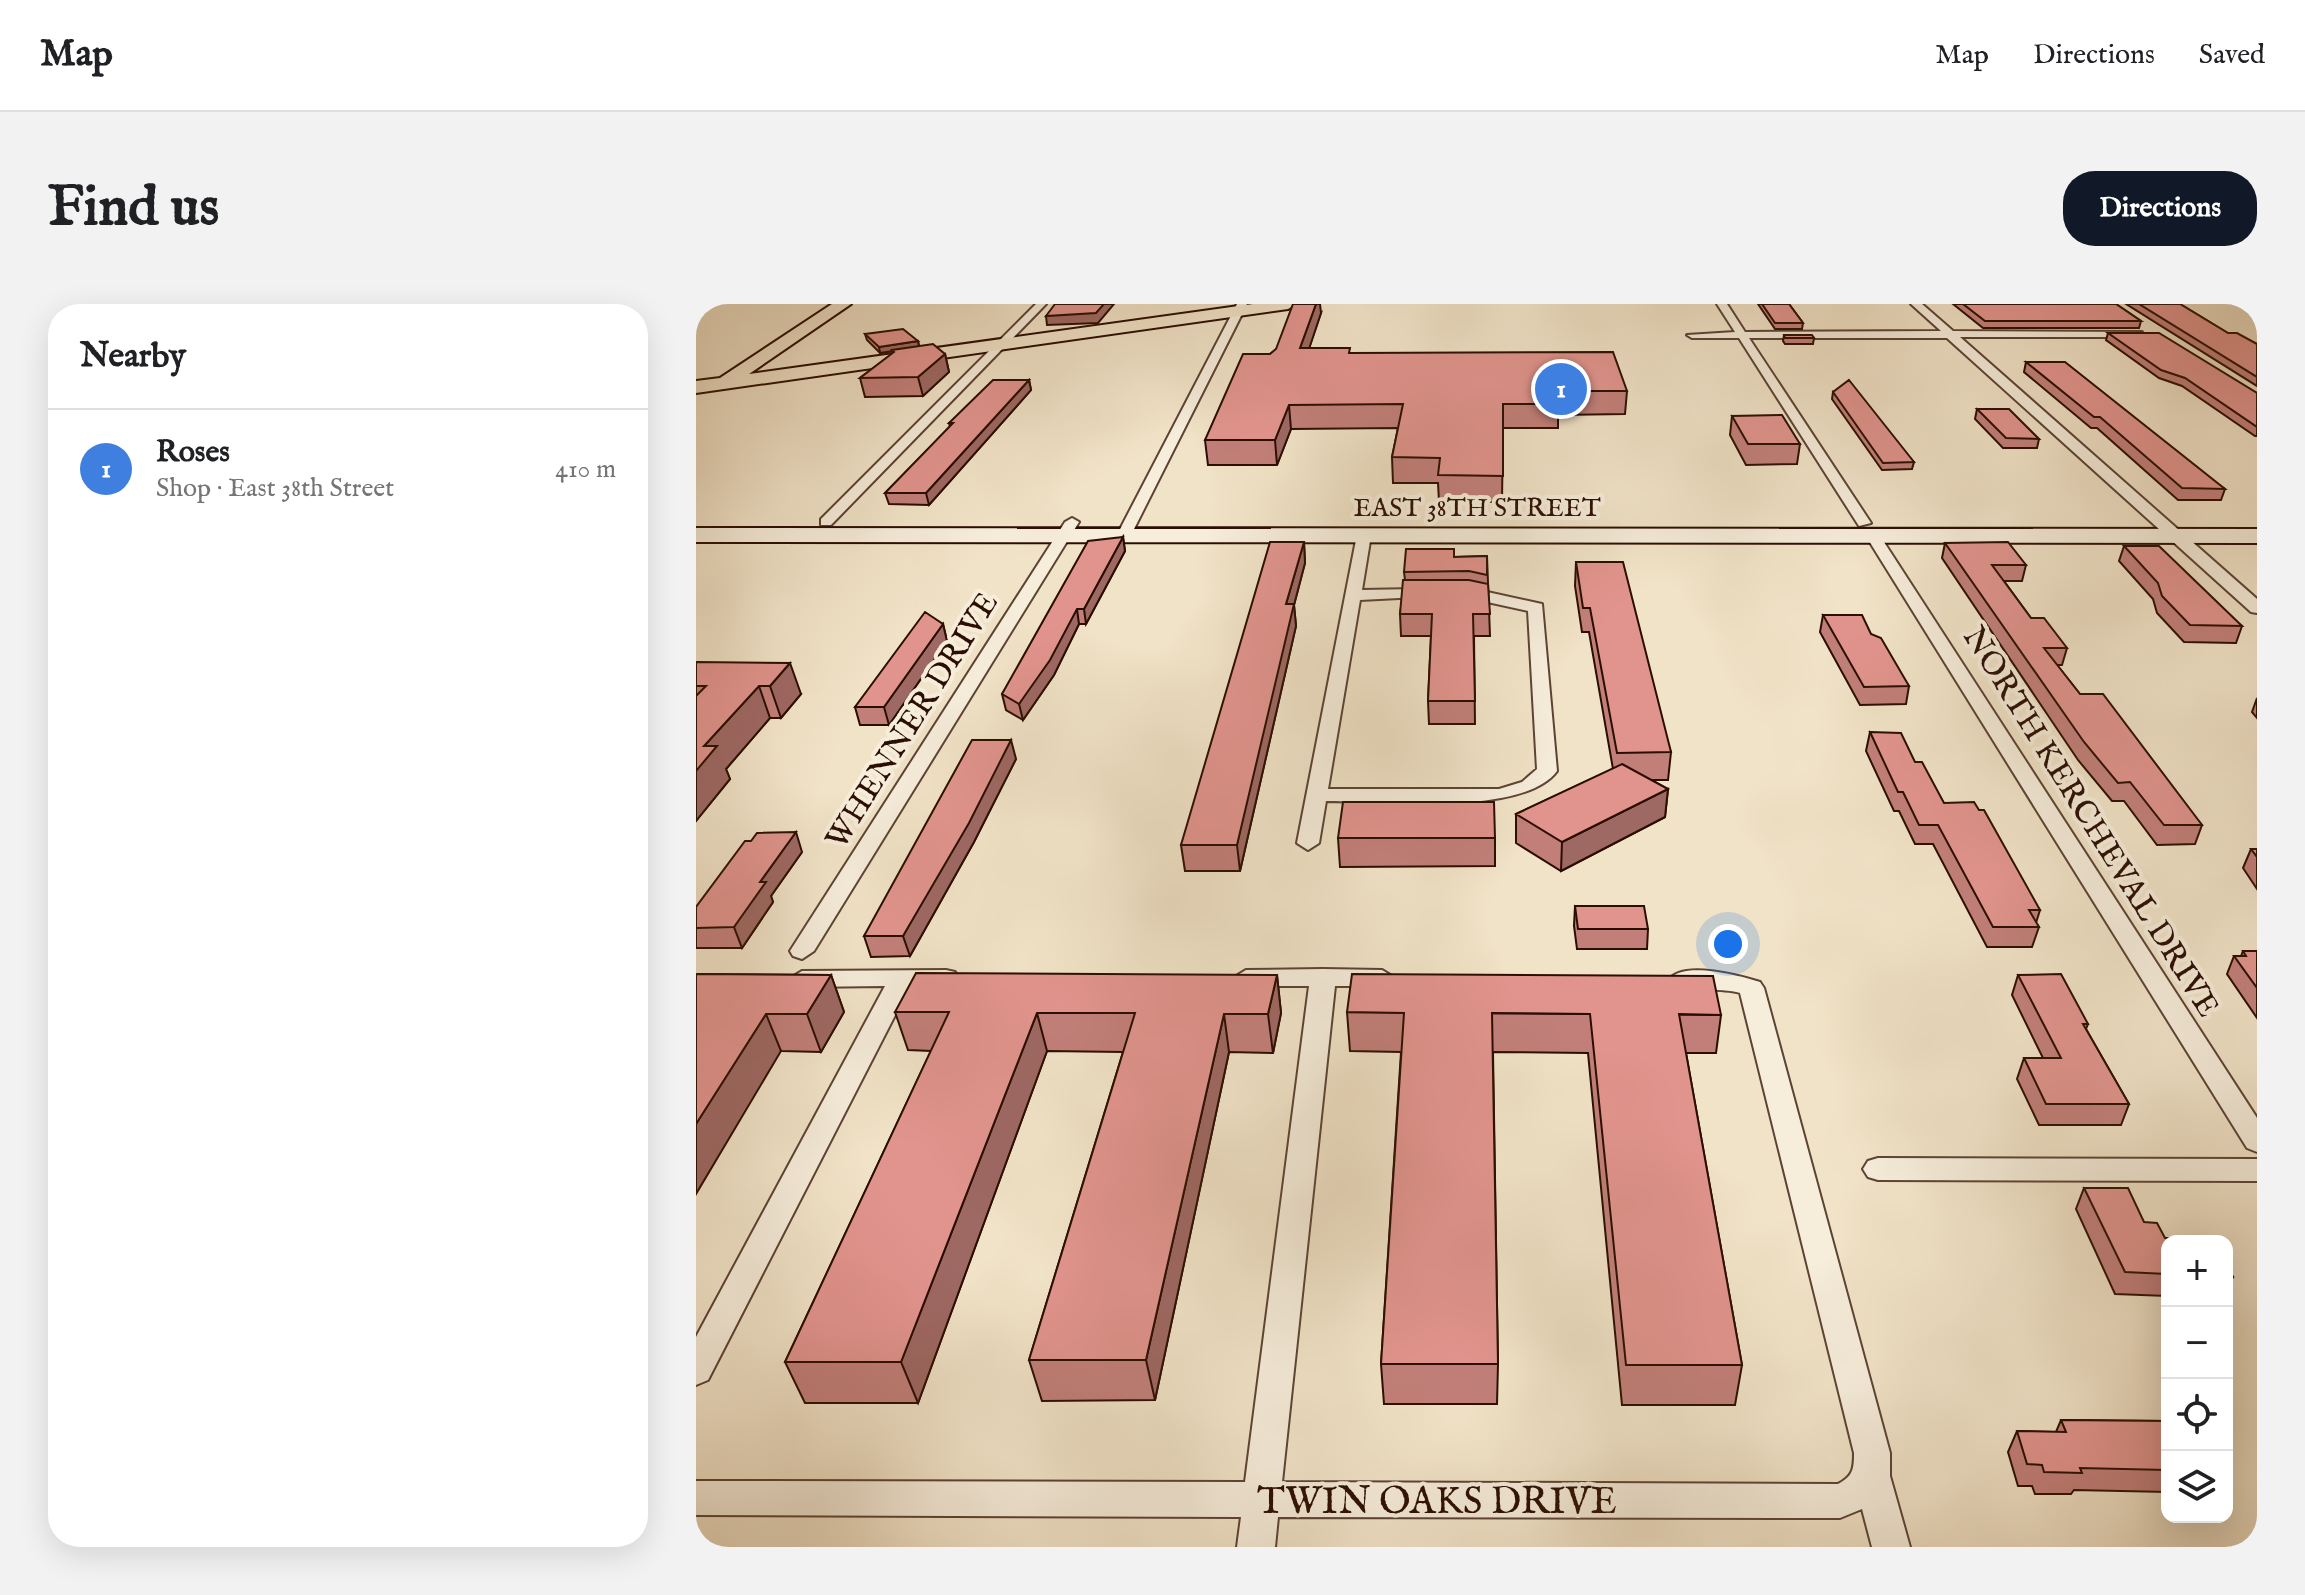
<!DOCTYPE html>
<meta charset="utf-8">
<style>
:root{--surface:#fff;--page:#f2f2f2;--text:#202124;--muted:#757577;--line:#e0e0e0;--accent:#111827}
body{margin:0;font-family:"IM FELL English",serif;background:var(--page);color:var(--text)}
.controls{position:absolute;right:24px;bottom:24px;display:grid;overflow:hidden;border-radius:16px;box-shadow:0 8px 32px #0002}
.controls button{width:72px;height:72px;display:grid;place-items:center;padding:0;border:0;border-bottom:2px solid var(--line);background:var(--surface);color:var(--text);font:40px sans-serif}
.you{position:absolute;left:1032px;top:640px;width:28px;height:28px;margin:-20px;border:6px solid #fff;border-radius:50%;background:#1a73e8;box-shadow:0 0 0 12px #1a73e833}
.badge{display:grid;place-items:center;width:52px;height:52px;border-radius:50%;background:var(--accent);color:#fff;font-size:26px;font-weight:700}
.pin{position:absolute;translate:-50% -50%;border:4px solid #fff;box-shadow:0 2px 8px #0006}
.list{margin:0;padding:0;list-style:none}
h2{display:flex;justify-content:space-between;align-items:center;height:104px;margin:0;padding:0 32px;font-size:34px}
h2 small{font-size:26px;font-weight:400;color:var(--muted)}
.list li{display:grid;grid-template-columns:52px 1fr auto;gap:24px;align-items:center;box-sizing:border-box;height:120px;padding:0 32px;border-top:2px solid var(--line)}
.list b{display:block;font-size:30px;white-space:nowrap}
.list p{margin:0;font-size:26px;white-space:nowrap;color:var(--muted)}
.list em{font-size:26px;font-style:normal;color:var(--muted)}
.icon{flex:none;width:44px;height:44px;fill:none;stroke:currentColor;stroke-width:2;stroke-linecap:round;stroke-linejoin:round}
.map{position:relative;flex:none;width:1561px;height:1243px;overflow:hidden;border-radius:32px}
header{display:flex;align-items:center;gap:48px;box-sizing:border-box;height:112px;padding:0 40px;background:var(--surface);border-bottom:2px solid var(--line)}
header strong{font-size:38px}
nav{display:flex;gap:44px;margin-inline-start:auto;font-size:28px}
.intro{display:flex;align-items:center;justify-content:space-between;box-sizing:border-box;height:192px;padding:0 48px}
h1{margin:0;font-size:56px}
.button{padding:20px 36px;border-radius:32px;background:var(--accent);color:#fff;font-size:28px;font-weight:700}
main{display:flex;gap:48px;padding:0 48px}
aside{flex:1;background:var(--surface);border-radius:32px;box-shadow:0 8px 32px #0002}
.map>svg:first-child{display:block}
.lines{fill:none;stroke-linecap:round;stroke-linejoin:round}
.street-casing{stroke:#5c4334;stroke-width:4}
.secondary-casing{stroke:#2b0e02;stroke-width:4}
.primary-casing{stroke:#2b0e02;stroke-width:4}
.street{fill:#f6eddb;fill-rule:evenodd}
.secondary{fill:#f6eddb;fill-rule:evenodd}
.primary{fill:#f1e3c8;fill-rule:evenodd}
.wall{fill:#c27f7a;stroke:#2b0e02;stroke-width:2}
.shaded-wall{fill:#9e6863;stroke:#2b0e02;stroke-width:2}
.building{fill:#e1948e;stroke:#2b0e02;stroke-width:2}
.labels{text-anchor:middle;stroke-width:8;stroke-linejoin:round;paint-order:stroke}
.far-street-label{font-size:26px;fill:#2b0e02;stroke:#f6eddb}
.street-label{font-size:32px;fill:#2b0e02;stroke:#f6eddb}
.near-street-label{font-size:38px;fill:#2b0e02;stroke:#f6eddb}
</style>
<header>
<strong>Map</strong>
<nav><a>Map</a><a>Directions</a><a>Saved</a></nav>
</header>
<div class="intro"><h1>Find us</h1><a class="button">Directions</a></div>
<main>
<aside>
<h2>Nearby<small></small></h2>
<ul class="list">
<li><span class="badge" style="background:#3f7fe0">1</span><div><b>Roses</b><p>Shop · East 38th Street</p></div><em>410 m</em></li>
</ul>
</aside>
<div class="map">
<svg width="1561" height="1243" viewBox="0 0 1561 1243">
<rect width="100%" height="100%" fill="#f1e3c8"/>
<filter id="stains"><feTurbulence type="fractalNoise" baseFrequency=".0025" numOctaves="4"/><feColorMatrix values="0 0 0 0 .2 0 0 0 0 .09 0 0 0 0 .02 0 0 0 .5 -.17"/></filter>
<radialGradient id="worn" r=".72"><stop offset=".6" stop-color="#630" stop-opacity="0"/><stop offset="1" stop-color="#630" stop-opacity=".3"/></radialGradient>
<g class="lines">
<defs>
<path id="street" d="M340 0H350L135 221H125V215Z
M541 0H551L435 231 423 234 421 231Z
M1021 0H1031L1049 28 1245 27 1215 0H1226L1257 27 1446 28 1442 33H1264L1561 295V309L1555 308 1251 34H1053L1175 219 1163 222 1043 34H996L991 31 1039 28Z
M376 214 383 218 118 647 106 655 97 652 94 647 369 218Z
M668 227 675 231 666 286 773 284 846 300 861 467C827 513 686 497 630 497L623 539 612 546 601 539 661 231ZM703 294H773L832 307 841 465 826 478 803 485H632L664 296Z
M1177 228 1184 232 1561 814V848L1551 844 1170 232Z
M627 665 686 666 699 674 686 682H639L586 1178 1142 1180C1157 1172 1158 1165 1158 1149L1044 689C1026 683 982 689 973 676 986 656 1045 672 1064 678L1068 684 1194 1149V1172L1214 1243H1176L1166 1205 1144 1214 582 1213 579 1243H541L545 1213 0 1211V1177L549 1178 613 682H550L537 674 550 666Z
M250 666 259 668 263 674 259 680 214 682 12 1076 0 1081V1033L189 682 106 683 93 675 106 667Z
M1182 854 1561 855V877L1182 876 1172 873 1167 865 1172 857Z"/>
<path id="secondary" d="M0 224 1561 225V239L0 238Z"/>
<path id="primary" d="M136 0H155L53 70 557 0H600L592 5 0 89V77L24 74Z"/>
</defs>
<!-- street casing -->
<use href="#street" class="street-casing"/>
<!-- secondary casing -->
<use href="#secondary" class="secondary-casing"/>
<!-- primary casing -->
<use href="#primary" class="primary-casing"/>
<!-- street -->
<use href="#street" class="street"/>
<!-- secondary -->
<use href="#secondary" class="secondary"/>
<!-- primary -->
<use href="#primary" class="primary"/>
</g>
<!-- wall -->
<path class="wall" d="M1062 0H1093L1107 19 1106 25H1079Z
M1257 0H1420L1445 17 1443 24H1287Z
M1430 0H1484L1532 29 1561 40V82Z
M625 9 613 44 931 87 929 110 862 111V124H807L806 198H743L742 179H697L696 153 702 124 595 125 581 161H512L509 136 574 50Z
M1412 29 1561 89V132H1559L1486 82 1463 74 1410 36Z
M169 30 222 37 223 42 249 50 253 68 227 92 169 93 164 74 197 49 196 47 184 49 171 36Z
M1088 31 1118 34 1117 40H1089L1087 37Z
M1330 58 1529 185 1525 196H1482L1401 124H1395L1328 68Z
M333 76 335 86 233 201 193 200 189 189 254 123 253 119Z
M1137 88 1218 158 1216 165 1186 166 1136 95Z
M1281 105 1343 135 1341 144H1307L1279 115Z
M1036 112 1104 140 1101 160 1050 161 1034 131Z
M427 233 429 247 390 320H383L358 371 327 416 310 406 306 390Z
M608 238 609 259 598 301 600 322 544 567H489L485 541Z
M1249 239 1330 261 1326 277H1308L1335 314 1371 344 1366 361H1361L1384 390 1506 521 1499 540 1461 541 1428 497H1416L1382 456 1246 254Z
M1428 242 1546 322 1540 339 1488 338 1461 309 1457 295 1423 257Z
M791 252 794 332H778L779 420H733L732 397 735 332H705L704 310 709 276 708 268 758 253Z
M880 258 975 448 972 476H955L972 485 969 513 865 567 820 539V510L917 465 893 328H886L879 282Z
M1127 311 1175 330 1213 382 1210 400 1164 401 1124 328Z
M247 320 251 337 193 421H164L159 403Z
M0 358 105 390 85 414H74L30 465 34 475 0 517Z
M1561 394V414L1556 408Z
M1174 428 1219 458 1248 499 1344 606 1340 619 1343 623 1336 643H1291L1237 540H1219L1203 507H1198L1170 447Z
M320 455 278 538 214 652 175 653 168 632Z
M642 534H799V562L644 563Z
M1555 545H1561V585L1547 564Z
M106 548 75 592 77 598 46 644H0V603Z
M879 602 952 625 951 645H881L878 622Z
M1547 647H1561V714L1531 670 1538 652H1545Z
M0 670 135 671 148 708 125 748 85 747Z
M581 671 585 709 577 749 533 748 459 1096 346 1097 333 1056 427 748 351 747 222 1099H109L89 1058 235 747 212 746 199 708Z
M1322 671 1392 720 1390 725 1433 800 1425 821H1343L1321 775 1328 754H1347L1316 691Z
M651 708 1025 711 1020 749H990L1046 1061 1039 1101H926L892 749 797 748 802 1060 801 1100H688L685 1060 705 748 654 747Z
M1388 884 1448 918 1469 934 1471 937V992L1419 990 1380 905Z
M1531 962 1537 973 1531 984Z
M1365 1116 1471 1117V1188L1378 1186 1375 1190H1339L1336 1182H1322L1312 1148 1321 1127 1360 1128Z"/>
<!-- shaded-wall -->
<path class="shaded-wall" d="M408 0H418L402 19 351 21 350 12Z
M620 0H624L625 9 606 66 604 44Z
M222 37 223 43 184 49 183 43Z
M249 50 253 68 227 92 222 73Z
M333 76 335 86 233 201 230 189Z
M593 101 595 125 581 161 579 136Z
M427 233 429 247 390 320 388 305Z
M608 238 609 259 598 301 600 322 544 567 541 541 590 300Z
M381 305 383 320 358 371 327 416 323 400Z
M247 320 251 337 193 421 188 403Z
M94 359 105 390 85 414 74 382Z
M63 382 74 414 30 465 34 475 0 517V467L8 442Z
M315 436 320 455 278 538 214 652 207 632Z
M972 485 969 513 865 567 866 538Z
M100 528 106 548 75 592 77 598 46 644 38 623 64 578Z
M135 671 148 708 125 748 111 710Z
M581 671 585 709 577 749 572 710Z
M341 709 351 747 222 1099 205 1058Z
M70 710 85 747 0 890V820Z
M528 710 533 748 459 1096 450 1056Z"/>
<!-- building -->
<path class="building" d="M359 0H408L400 9 350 12Z
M597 0H620L604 44H654L653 49 917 48 931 87H860L862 100H807V172L742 171 744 154 696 153 707 100 593 101 579 136H509L547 50H574L580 45Z
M1066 0H1093L1107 19H1079Z
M1267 0H1420L1445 17H1289Z
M1443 0H1484L1532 29H1541L1561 40V73Z
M207 25 222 37 183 43 169 30Z
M1412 29H1463L1561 89V123L1489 74 1465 66Z
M1088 31H1116L1118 34H1089Z
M237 40 249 50 222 73 164 74 198 48 196 46Z
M1330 58H1369L1529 185 1486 184 1404 113H1398Z
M297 76H333L230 189H189L257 119H253Z
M1153 76 1218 158 1187 159 1137 88Z
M1281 105H1313L1343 135 1310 134Z
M1086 111 1104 140H1052L1036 112Z
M427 233 388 305H381L354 356 323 400 306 390 392 237Z
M574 238H608L590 300H598L541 541H485Z
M1312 238 1330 261H1296L1335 314H1348L1371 344H1348L1384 390H1407L1506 521H1468L1434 478 1422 479 1388 438 1249 239Z
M1428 242H1463L1546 322 1494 321 1466 292 1462 279Z
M710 245H758V253L791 252V271L773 267 708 268Z
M880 258H927L975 448 921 449 894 304H887Z
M707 276H773L792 280 794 310H777L779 397H732L736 310H704Z
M229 308 247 320 188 403H159Z
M1127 311H1166L1175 330 1185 334 1213 382 1168 383Z
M0 358 94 359 74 382H63L8 442H21L0 467V392L10 382H0Z
M1174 428 1205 429 1219 458H1226L1248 499 1278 498 1283 506H1288L1344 606H1333L1343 623H1297L1242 521H1223L1207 488H1202Z
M276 436H315L273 519 207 632H168Z
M926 460 972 485 866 538 820 510Z
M647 498H798L799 534H642Z
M100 528 64 578H70L38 623 0 624V603L49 537H55L61 529Z
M1555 545H1561V553Z
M879 602H948L952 625H882Z
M1547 647H1561V684L1538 652H1550Z
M220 669 581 671 572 710H528L450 1056H333L439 709H341L205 1058H89L253 708H199Z
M0 670 135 671 111 710H70L0 820Z
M656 670 1017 672 1025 711 983 710 1046 1061H930L894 710 796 709 802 1060H685L708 709 651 708Z
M1365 670 1392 720H1387L1433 800H1350L1328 754H1365L1322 671Z
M1388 884H1432L1448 918 1461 919 1469 934H1516L1518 937H1471V970L1429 968Z
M1531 962 1537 973H1531Z
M1365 1116 1471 1117V1166L1384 1164 1386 1169 1348 1168 1346 1161 1331 1160 1321 1127 1370 1128Z"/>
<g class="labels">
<!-- far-street labels -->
<g class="far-street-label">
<text x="781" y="212">EAST 38TH STREET</text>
</g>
<!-- street labels -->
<g class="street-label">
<text transform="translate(215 416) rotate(-58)" y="11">WHENNER DRIVE</text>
<text transform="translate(1396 517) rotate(58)" y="11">NORTH KERCHEVAL DRIVE</text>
</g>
<!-- near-street labels -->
<g class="near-street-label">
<text x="741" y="1209">TWIN OAKS DRIVE</text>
</g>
</g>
<rect width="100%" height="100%" filter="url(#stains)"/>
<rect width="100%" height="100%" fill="url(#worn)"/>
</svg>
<div class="controls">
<button>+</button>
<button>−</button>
<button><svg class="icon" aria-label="locate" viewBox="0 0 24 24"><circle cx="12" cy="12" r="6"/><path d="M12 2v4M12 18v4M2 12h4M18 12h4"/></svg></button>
<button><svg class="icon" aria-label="layers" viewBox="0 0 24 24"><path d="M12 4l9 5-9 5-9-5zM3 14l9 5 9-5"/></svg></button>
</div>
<div class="you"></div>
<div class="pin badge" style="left:865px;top:85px;background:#3f7fe0">1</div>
</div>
</main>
